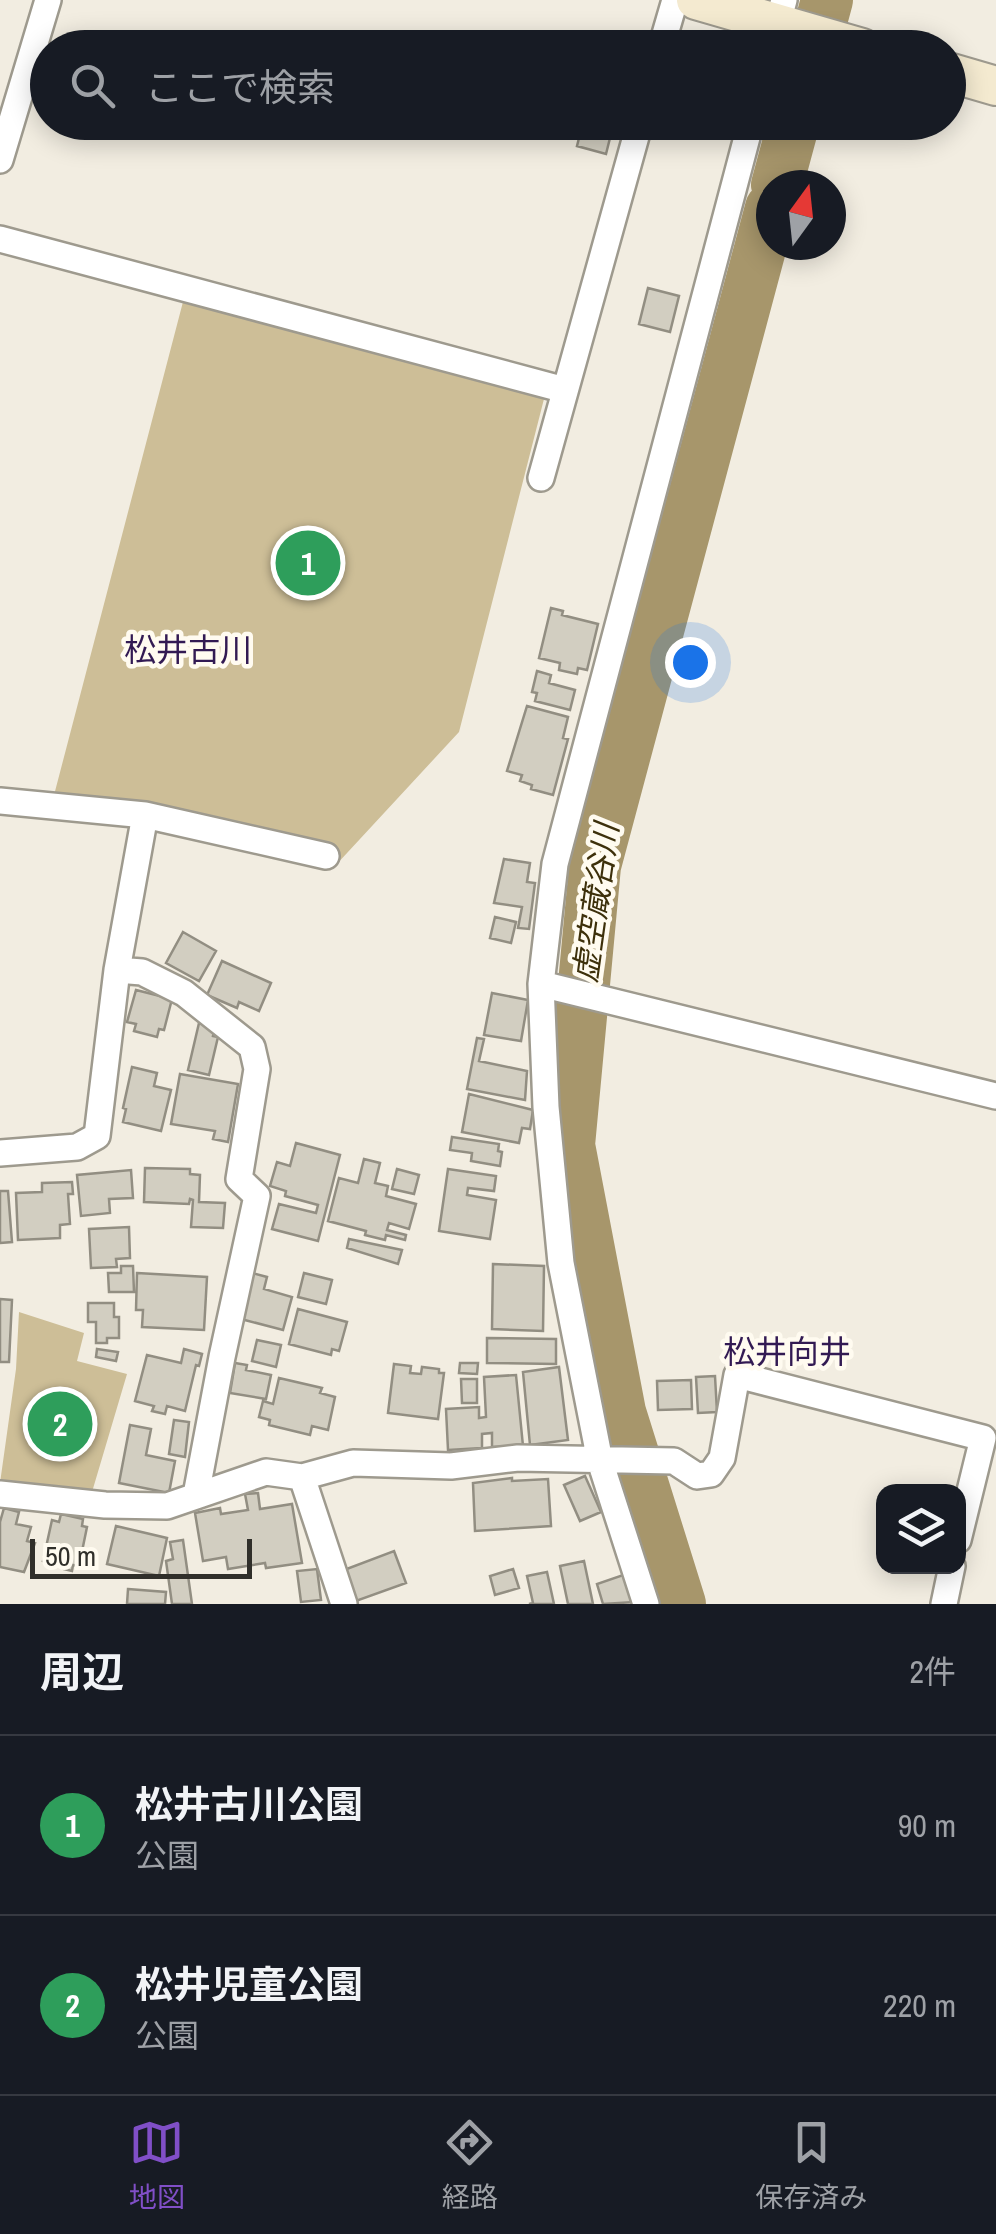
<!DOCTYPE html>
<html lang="ja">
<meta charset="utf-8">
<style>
:root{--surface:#171b24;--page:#242831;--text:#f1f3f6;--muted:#9ea1a6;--line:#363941;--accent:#804fc7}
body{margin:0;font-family:"Archivo Narrow","Noto Sans JP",sans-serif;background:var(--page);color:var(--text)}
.controls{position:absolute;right:30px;bottom:30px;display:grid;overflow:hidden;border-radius:20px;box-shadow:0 5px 25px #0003}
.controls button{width:90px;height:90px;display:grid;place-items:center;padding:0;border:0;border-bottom:2px solid var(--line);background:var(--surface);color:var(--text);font:50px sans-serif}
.compass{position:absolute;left:756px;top:170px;width:90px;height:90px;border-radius:50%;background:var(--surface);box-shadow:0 5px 25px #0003;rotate:15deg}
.scale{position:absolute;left:30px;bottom:25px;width:222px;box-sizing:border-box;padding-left:10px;border:5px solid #302f2a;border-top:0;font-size:28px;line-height:35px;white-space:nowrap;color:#302f2a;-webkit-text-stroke:8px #fffbf0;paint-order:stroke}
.you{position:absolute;left:690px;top:662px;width:35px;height:35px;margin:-25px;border:8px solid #fff;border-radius:50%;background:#1a73e8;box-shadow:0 0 0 15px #1a73e833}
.badge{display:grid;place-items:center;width:65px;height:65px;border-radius:50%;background:var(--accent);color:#fff;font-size:32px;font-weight:700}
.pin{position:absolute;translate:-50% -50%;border:5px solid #fff;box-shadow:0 2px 10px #0006}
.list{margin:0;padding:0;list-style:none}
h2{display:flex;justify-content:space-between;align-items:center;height:130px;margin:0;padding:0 40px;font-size:42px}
h2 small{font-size:32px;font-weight:400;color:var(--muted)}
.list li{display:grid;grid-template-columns:65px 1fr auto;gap:30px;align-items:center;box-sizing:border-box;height:180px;padding:0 40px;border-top:2px solid var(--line)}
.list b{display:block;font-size:38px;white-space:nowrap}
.list p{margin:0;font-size:32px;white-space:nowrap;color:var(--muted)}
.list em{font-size:32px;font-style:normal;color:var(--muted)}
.icon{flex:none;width:55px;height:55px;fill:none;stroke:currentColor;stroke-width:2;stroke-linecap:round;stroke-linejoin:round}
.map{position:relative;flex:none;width:996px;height:1604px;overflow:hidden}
.search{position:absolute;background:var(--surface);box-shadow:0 5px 25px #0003;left:30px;right:30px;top:30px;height:110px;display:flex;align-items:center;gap:25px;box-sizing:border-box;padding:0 35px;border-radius:55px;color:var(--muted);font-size:38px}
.sheet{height:490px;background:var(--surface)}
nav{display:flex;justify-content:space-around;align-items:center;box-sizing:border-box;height:140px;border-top:2px solid var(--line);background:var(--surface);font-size:28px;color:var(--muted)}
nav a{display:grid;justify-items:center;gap:5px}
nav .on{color:var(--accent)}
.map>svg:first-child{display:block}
.green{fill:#cdbe97}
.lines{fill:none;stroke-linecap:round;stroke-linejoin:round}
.river{stroke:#a7966b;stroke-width:52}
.building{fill:#d2cec1;stroke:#928e82;stroke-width:2.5}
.street-casing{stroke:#9e9a8e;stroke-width:30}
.secondary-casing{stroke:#9e9a8e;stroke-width:42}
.street{stroke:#fff;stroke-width:25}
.secondary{stroke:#f4ead0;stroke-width:38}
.labels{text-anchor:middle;stroke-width:9;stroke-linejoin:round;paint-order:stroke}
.neighbourhood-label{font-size:32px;fill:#321a53;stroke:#fffbf0}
.water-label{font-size:32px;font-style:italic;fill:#3d300b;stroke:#fffbf0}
</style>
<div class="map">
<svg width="996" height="1604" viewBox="0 0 996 1604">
<rect width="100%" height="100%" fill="#f2ede1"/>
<!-- green -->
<path class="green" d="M184 298 545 395 459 732 335 866 145 815 53 799Z
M19 1312 84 1333 77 1361 127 1374 92 1492 0 1483 16 1369Z"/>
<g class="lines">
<!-- river -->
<path class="river" d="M814 48 827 0
M777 185 794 122
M680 1604 620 1412 569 1145 595 866 771 208"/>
</g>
<!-- building -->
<path class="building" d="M583 122H614L606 154 577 146Z
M648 288 679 296 670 332 639 324Z
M551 608 563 611 562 615 598 624 587 670 578 668 577 674 559 670 560 663 539 658Z
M537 671 551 675 549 683 575 690 570 710 535 701 537 693 532 692Z
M527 706 568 717 563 738 568 739 553 795 531 789 532 785 520 781 522 775 507 771Z
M504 859 530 863 527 882 535 883 529 929 518 928 522 907 494 903Z
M495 917 516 922 511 943 490 938Z
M183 932 216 951 199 981 166 963Z
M222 961 271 983 259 1011 239 1002 237 1008 207 995Z
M136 990 172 999 164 1030 159 1029 157 1037 134 1031 136 1024 127 1022Z
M492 993 528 1000 521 1041 484 1035Z
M199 1023 215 1027 213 1036 218 1037 209 1075 188 1070Z
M477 1038 484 1039 479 1061 527 1071 525 1100 467 1089Z
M132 1067 157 1073 154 1086 171 1090 161 1131 123 1122 126 1109 123 1108Z
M180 1074 238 1084 228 1142 213 1139 215 1131 171 1124Z
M469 1094 533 1110 530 1129 522 1128 519 1143 462 1132Z
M452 1137 499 1144 498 1151 502 1152 500 1166 471 1161 472 1153 450 1150Z
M296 1143 340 1155 318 1241 272 1229 279 1204 316 1213 318 1205 285 1196 286 1191 270 1186 277 1162 290 1166Z
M364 1159 380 1163 375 1183 388 1186 386 1196 416 1204 409 1229 389 1223 387 1230 406 1235 405 1240 386 1235 385 1240 365 1235 366 1231 328 1221 339 1178 358 1183Z
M145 1168 190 1169V1174L200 1175 199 1202 225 1203 223 1228 191 1227 193 1200 190 1199 189 1204 144 1202Z
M397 1169 419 1175 414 1194 392 1189Z
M448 1169 496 1176 494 1191 468 1188 467 1195 496 1200 490 1239 439 1231Z
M131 1170 133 1198 109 1199 110 1213 81 1216 77 1175Z
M72 1182 73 1194H68L70 1224 60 1225V1238L18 1240 16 1193 42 1192V1183Z
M0 1191H8L12 1242 0 1243Z
M129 1227 130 1258 116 1259 117 1267 91 1268 89 1229Z
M349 1239 402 1250 398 1264 347 1248Z
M493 1264 544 1266 543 1331 492 1329Z
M121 1266H133L134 1292H109L108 1273H121Z
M248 1272 267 1277 264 1289 292 1297 283 1330 241 1319Z
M137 1273 207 1277 204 1330 142 1327 143 1310H136Z
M304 1273 332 1280 326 1304 298 1297Z
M0 1299 12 1300 9 1362H0Z
M88 1303H114V1317H119V1338H107V1343H96V1322H88Z
M298 1309 347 1322 339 1351 332 1349 331 1355 289 1344Z
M487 1338 556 1339V1364L487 1363Z
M257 1340 281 1345 276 1367 252 1361Z
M97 1349 118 1352 116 1361 96 1357Z
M184 1349 202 1354 199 1366 196 1365 185 1411 167 1406 165 1414 152 1411 154 1406 135 1401 147 1355 181 1363Z
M235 1363 247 1365 246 1370 271 1375 266 1399 230 1393Z
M460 1363H478L477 1374 459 1373Z
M394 1364 411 1366 410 1373 421 1374 422 1367 439 1369V1373H444L438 1419 388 1413Z
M559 1367 568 1440 530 1445 523 1372Z
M516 1375 523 1446 492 1447V1433L482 1434V1448L448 1450 446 1409 479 1407V1418L486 1417 484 1377Z
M715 1376 717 1412 698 1413 696 1377Z
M279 1378 322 1388 320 1393 335 1397 328 1430 312 1426 310 1435 269 1425 270 1420 259 1417 263 1401 273 1404Z
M461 1379H477V1403H462Z
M691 1380 692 1409 658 1410 657 1381Z
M174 1420 189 1422 185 1457 169 1454Z
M130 1425 151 1429 146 1455 175 1461 169 1493 119 1483Z
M585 1476 601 1512 580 1521 564 1485Z
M512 1478V1481L548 1479 551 1526 475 1531 473 1483Z
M258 1493 260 1509 292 1504 302 1563 266 1568 265 1563 228 1569 226 1557 203 1561 195 1513 220 1508 221 1514 248 1510 245 1494Z
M4 1508 19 1512 16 1524 31 1527 27 1541 35 1543 24 1572 0 1567V1522Z
M61 1514 83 1519 82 1526 87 1527 79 1566 73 1565 72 1571 64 1569 65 1565 43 1561 52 1520 59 1522Z
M116 1526 167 1538 159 1576 107 1564Z
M183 1540 192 1604H172L166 1561 173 1559 170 1542Z
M394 1551 406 1583 356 1601 344 1570Z
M584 1561 593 1604H568L560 1566Z
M317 1569 321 1600 301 1602 297 1571Z
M513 1569 519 1588 495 1595 490 1576Z
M547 1572 554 1604H529L533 1603 527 1576Z
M626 1574 635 1602 603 1604 597 1584Z
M128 1589 166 1592 165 1604H127Z"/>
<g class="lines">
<defs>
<path id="street" d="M661 48 675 0
M771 48 784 0
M0 160 48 0
M0 239 565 390
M541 478 640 122
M0 801 145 815 326 856
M117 970 142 972 184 993 252 1047 257 1069 239 1179 257 1196 222 1357 196 1495
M541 984 996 1096
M0 1153 77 1147 97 1136 117 970 145 815
M302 1477 344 1604
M0 1494 105 1505 167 1506 266 1472 302 1477 353 1463 451 1466 518 1458 674 1461 697 1476 711 1474 722 1458 737 1375 983 1438 958 1540
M646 1604 600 1461 561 1263 546 1107 541 984 555 864 751 122
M944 1604 952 1566"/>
<path id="secondary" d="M696 0 862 48
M948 72 996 86"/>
</defs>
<!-- street casing -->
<use href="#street" class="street-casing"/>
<!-- secondary casing -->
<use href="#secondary" class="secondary-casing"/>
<!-- street -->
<use href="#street" class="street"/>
<!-- secondary -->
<use href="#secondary" class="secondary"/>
</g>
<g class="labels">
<!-- neighbourhood labels -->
<g class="neighbourhood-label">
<text x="188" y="661">松井古川</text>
<text x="787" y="1363">松井向井</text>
</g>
<!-- water labels -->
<g class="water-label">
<text transform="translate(596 903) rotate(-82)" y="11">虚空蔵谷川</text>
</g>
</g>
</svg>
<div class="controls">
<button><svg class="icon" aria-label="layers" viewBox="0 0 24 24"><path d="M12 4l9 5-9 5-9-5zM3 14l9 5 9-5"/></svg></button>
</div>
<svg class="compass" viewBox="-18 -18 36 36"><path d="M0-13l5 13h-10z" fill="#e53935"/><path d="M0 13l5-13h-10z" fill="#9ea1a6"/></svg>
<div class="scale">50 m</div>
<div class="you"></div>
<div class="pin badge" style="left:308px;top:563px;background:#2e9e5b">1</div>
<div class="pin badge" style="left:60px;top:1424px;background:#2e9e5b">2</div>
<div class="search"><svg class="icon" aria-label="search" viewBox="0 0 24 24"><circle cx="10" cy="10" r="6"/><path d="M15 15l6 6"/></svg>ここで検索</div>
</div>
<section class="sheet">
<h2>周辺<small>2件</small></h2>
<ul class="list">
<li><span class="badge" style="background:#2e9e5b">1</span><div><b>松井古川公園</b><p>公園</p></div><em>90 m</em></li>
<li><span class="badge" style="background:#2e9e5b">2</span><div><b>松井児童公園</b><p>公園</p></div><em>220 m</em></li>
</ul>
</section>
<nav>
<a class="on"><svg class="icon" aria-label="map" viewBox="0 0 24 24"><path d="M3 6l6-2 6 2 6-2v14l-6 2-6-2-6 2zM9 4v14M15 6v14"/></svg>地図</a>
<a><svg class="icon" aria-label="directions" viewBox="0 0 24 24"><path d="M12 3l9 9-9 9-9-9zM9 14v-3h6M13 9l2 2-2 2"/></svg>経路</a>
<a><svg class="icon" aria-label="saved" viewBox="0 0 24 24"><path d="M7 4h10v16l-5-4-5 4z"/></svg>保存済み</a>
</nav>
